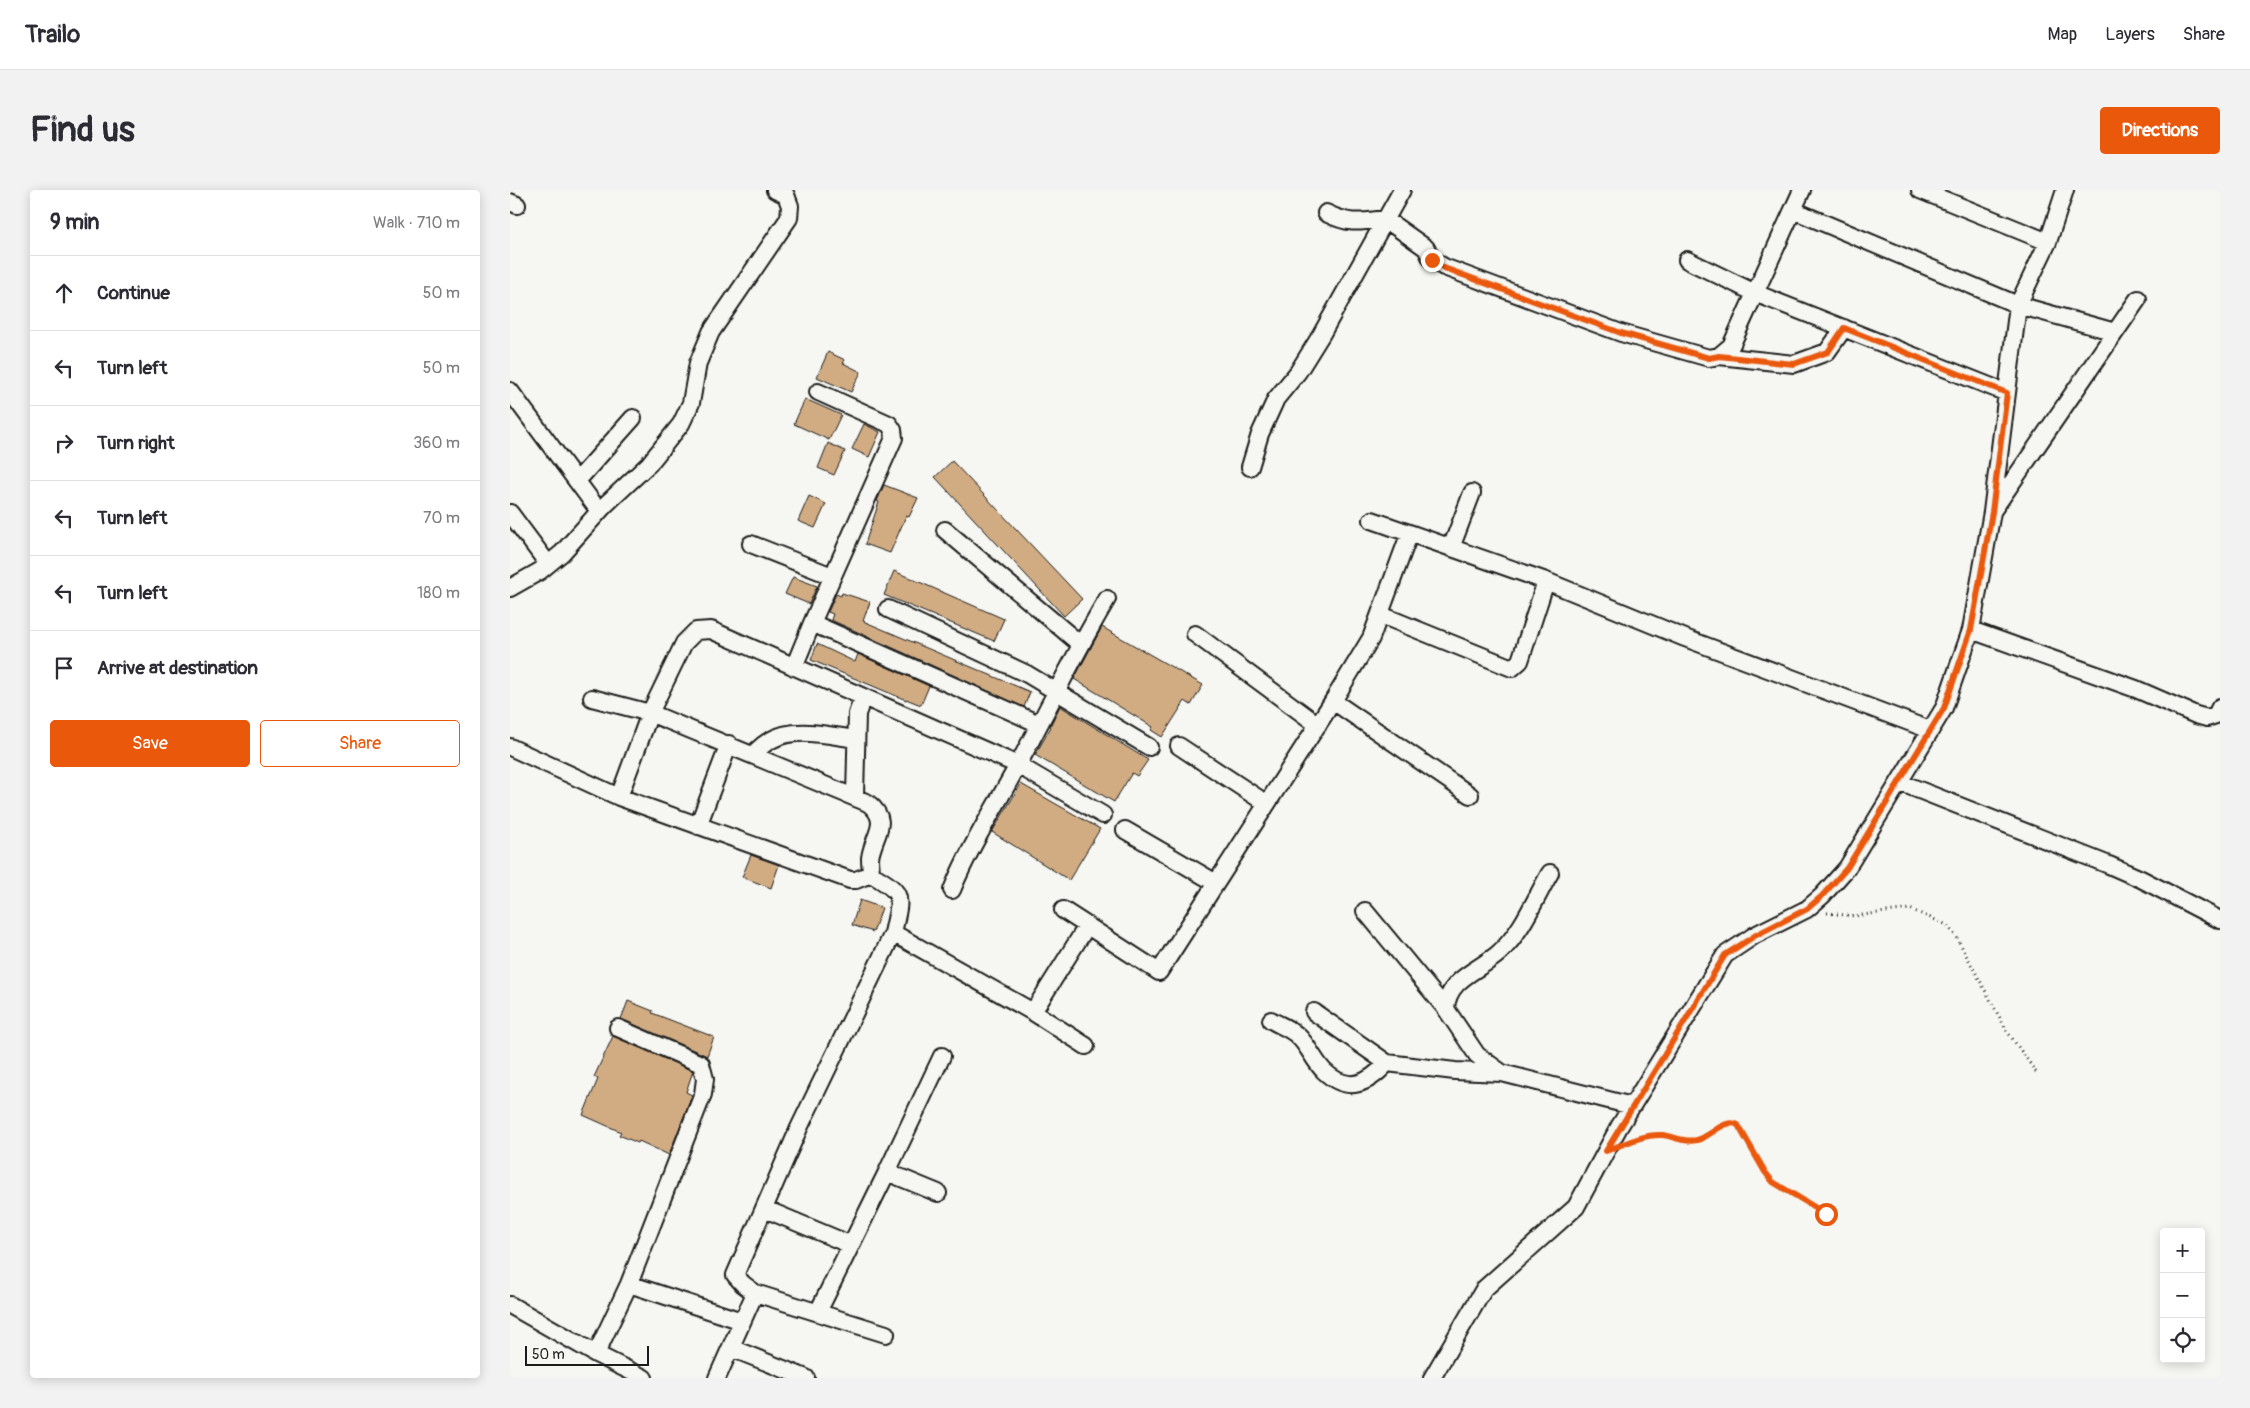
<!DOCTYPE html>
<meta charset="utf-8">
<style>
:root{--surface:#fff;--page:#f2f2f3;--text:#2b2b33;--muted:#7c7c81;--line:#e1e1e2;--accent:#ea580c}
body{margin:0;font-family:Pangolin,sans-serif;background:var(--page);color:var(--text)}
.controls{position:absolute;right:15px;bottom:15px;display:grid;overflow:hidden;border-radius:5px;box-shadow:0 2px 12px #0003}
.controls button{width:45px;height:45px;display:grid;place-items:center;padding:0;border:0;border-bottom:1px solid var(--line);background:var(--surface);color:var(--text);font:25px sans-serif}
.scale{position:absolute;left:15px;bottom:12px;width:124px;box-sizing:border-box;padding-left:5px;border:2px solid #1c1c1c;border-top:0;font-size:14px;line-height:18px;white-space:nowrap;color:#1c1c1c;-webkit-text-stroke:4px #f6f6f2;paint-order:stroke}
.stop{position:absolute;width:15px;height:15px;margin:-11px;border:4px solid #ea580c;border-radius:50%;background:#fff}
.stop.end{background:#ea580c;border-color:#fff;box-shadow:0 1px 5px #0008}
.list{margin:0;padding:0;list-style:none}
h2{display:flex;justify-content:space-between;align-items:center;height:65px;margin:0;padding:0 20px;font-size:21px}
h2 small{font-size:16px;font-weight:400;color:var(--muted)}
.list li{display:grid;grid-template-columns:32px 1fr auto;gap:15px;align-items:center;box-sizing:border-box;height:75px;padding:0 20px;border-top:1px solid var(--line)}
.list b{display:block;font-size:19px;white-space:nowrap}
.list em{font-size:16px;font-style:normal;color:var(--muted)}
.actions{display:flex;gap:10px;padding:15px 20px}
.actions a{flex:1;padding:11px 0;border:1px solid var(--accent);border-radius:5px;text-align:center;font-size:18px;color:var(--accent)}
.actions .main{background:var(--accent);color:#fff}
.icon{flex:none;width:28px;height:28px;fill:none;stroke:currentColor;stroke-width:2;stroke-linecap:round;stroke-linejoin:round}
.map{position:relative;flex:none;width:1710px;height:1188px;overflow:hidden;border-radius:5px}
header{display:flex;align-items:center;gap:30px;box-sizing:border-box;height:70px;padding:0 25px;background:var(--surface);border-bottom:1px solid var(--line)}
header strong{font-size:24px}
nav{display:flex;gap:28px;margin-inline-start:auto;font-size:18px}
.intro{display:flex;align-items:center;justify-content:space-between;box-sizing:border-box;height:120px;padding:0 30px}
h1{margin:0;font-size:35px}
.button{padding:12px 22px;border-radius:5px;background:var(--accent);color:#fff;font-size:18px;font-weight:700}
main{display:flex;gap:30px;padding:0 30px}
aside{flex:1;background:var(--surface);border-radius:5px;box-shadow:0 2px 12px #0003}
.map>svg:first-child{display:block}
.building{fill:#d1ac83;stroke:#1c1c1c}
.lines{fill:none;stroke-linecap:round;stroke-linejoin:round}
.minor-casing{stroke:#1c1c1c;stroke-width:20}
.path{stroke:#1c1c1c;stroke-width:3;stroke-dasharray:1 4;stroke-linecap:butt}
.minor{stroke:#f6f6f2;stroke-width:16}
.route{stroke:#ea580c;stroke-width:6}
</style>
<header>
<strong>Trailo</strong>
<nav><a>Map</a><a>Layers</a><a>Share</a></nav>
</header>
<div class="intro"><h1>Find us</h1><a class="button">Directions</a></div>
<main>
<aside>
<h2>9 min<small>Walk · 710 m</small></h2>
<ul class="list">
<li><svg class="icon" aria-label="ahead" viewBox="0 0 24 24"><path d="M12 20V5M6 11l6-6 6 6"/></svg><div><b>Continue</b></div><em>50 m</em></li>
<li><svg class="icon" aria-label="left" viewBox="0 0 24 24"><path d="M17 20v-9H6M10 6l-5 5 5 5"/></svg><div><b>Turn left</b></div><em>50 m</em></li>
<li><svg class="icon" aria-label="right" viewBox="0 0 24 24"><path d="M7 20v-9h11M14 6l5 5-5 5"/></svg><div><b>Turn right</b></div><em>360 m</em></li>
<li><svg class="icon" aria-label="left" viewBox="0 0 24 24"><path d="M17 20v-9H6M10 6l-5 5 5 5"/></svg><div><b>Turn left</b></div><em>70 m</em></li>
<li><svg class="icon" aria-label="left" viewBox="0 0 24 24"><path d="M17 20v-9H6M10 6l-5 5 5 5"/></svg><div><b>Turn left</b></div><em>180 m</em></li>
<li><svg class="icon" aria-label="arrive" viewBox="0 0 24 24"><path d="M6 21V4h12l-3 4 3 4H6"/></svg><div><b>Arrive at destination</b></div></li>
</ul>
<div class="actions"><a class="main">Save</a><a>Share</a></div>
</aside>
<div class="map">
<svg width="1710" height="1188" viewBox="0 0 1710 1188">
<rect width="100%" height="100%" fill="#f6f6f2"/>
<filter id="ink" filterUnits="userSpaceOnUse"><feTurbulence type="fractalNoise" baseFrequency=".02" numOctaves="2"/><feDisplacementMap in="SourceGraphic" scale="10" xChannelSelector="R" yChannelSelector="G"/><feConvolveMatrix kernelMatrix="1 2 1 2 8 2 1 2 1" color-interpolation-filters="sRGB"/></filter>
<g filter="url(#ink)">
<!-- building -->
<path class="building" d="M318 162 335 170 333 173 351 182 341 202 307 187Z
M295 209 331 225 319 250 284 234Z
M354 234 370 242 359 267 342 259Z
M318 253 335 261 324 285 308 278Z
M442 271 572 409 554 426 425 287Z
M374 295 408 308 399 327 396 326 380 363 355 354 369 312 367 311Z
M299 306 316 314 305 338 288 331Z
M384 381 494 429 484 451 374 405Z
M283 387 307 396 299 414 275 404Z
M332 403 360 412 353 431 520 502 514 517 321 430 323 424 318 422 326 404 331 406Z
M592 437 693 495 681 515 675 511 652 547 641 540 643 537 564 489Z
M307 454 345 472 348 464 419 496 411 515 396 509V510L301 470Z
M550 516 638 570 627 586 622 583 604 612 525 565 541 537 540 536Z
M511 594 590 639 559 690 482 642Z
M241 665 269 675 261 698 232 687Z
M350 710 372 718 363 742 342 735Z
M118 811 143 821 142 823 204 847 197 866 111 829Z
M103 846 183 881 176 902 182 905 159 965 129 951 128 953 109 945 111 942 73 925 88 889 84 887Z"/>
<g class="lines">
<defs>
<path id="minor" d="M1410 0 1538 52
M0 12 7 15
M1283 20 1508 115 1605 142
M816 23C840 35 850 32 875 29L916 58 922 70 934 77 1111 143 1199 168 1209 166 1221 156 1292 0
M1177 70 1245 103 1497 203
M1209 166 1284 174 1317 162 1334 138
M0 201 89 321
M740 277 750 244 766 209 788 182 811 145 892 0
M67 291 123 228
M1483 320 1628 109
M0 323 38 374
M862 330 1036 391 1175 448 1420 540
M435 340 570 454
M241 354 322 386
M941 358 962 303
M0 398 30 381 52 363 94 316 139 274 171 234 181 213 188 173 201 142 279 28 280 16 276 5 265 0
M378 419 517 484 639 557
M871 425 1002 478 1010 471 1036 391
M302 433 529 534
M1461 440 1626 499 1686 525 1697 528 1706 525 1710 517
M685 444 808 535
M284 477 302 433 384 248 383 240 379 234 308 202
M823 511 861 448 899 345
M669 556 757 614
M0 557 109 607 340 690H346L361 684C361 679 360 673 360 668 363 645 382 632 358 613L140 523 82 508
M243 565C270 532 308 544 346 549
M1389 592 1599 675 1631 689 1710 730
M345 606 347 524 353 507
M109 607 140 523 174 453 186 441 201 440 508 575 593 625
M188 636 219 554
M615 640 706 693
M1040 683C1025 709 1012 742 990 762 971 780 937 788 936 819L967 865 992 883 1122 916
M361 684C395 704 391 705 383 743
M442 700C460 656 486 616 508 575 538 519 565 463 597 409
M553 720 649 782 823 511 960 605
M855 721 936 819
M523 822 577 736
M804 822 877 873
M761 830C769 835 781 839 788 846 798 855 804 871 814 881 838 904 858 894 877 873L945 881 992 883
M377 982 432 866
M255 1019 341 1055 377 982 428 1003
M119 1094 232 1131
M245 1103 376 1144
M0 1115 86 1164 134 1188
M308 1122 341 1055
M221 1158 296 1188
M86 1164 119 1094 193 904 195 889 191 874 108 838
M207 1188 245 1103 233 1094 225 1085 289 938 383 743 523 822 576 856
M922 1188 974 1099 1066 1017 1109 937 1215 765 1245 745 1297 719 1312 706 1337 678 1434 518 1461 440 1482 322 1508 115 1538 52 1555 0"/>
</defs>
<!-- minor casing -->
<use href="#minor" class="minor-casing"/>
<!-- path -->
<path class="path" d="M1317 723 1344 726 1400 719 1437 735 1447 748 1497 841 1528 885
M1118 953C1130 948 1143 943 1156 946 1165 948 1174 952 1183 951 1197 949 1215 927 1228 935L1255 982 1263 992 1316 1024"/>
<!-- minor -->
<use href="#minor" class="minor"/>
</g>
</g>
<g class="lines" filter="url(#ink)">
<!-- route -->
<path class="route" d="M922 70 934 78 1111 143 1199 168 1209 166 1284 174 1318 162 1334 138 1497 203 1482 322 1461 440 1434 518 1337 678 1312 706 1297 719 1246 745 1215 765 1096 961C1114 954 1133 944 1152 945 1164 946 1174 953 1187 950 1200 947 1216 927 1228 935L1255 982 1263 992 1316 1024"/>
</g>
</svg>
<div class="controls">
<button>+</button>
<button>−</button>
<button><svg class="icon" aria-label="locate" viewBox="0 0 24 24"><circle cx="12" cy="12" r="6"/><path d="M12 2v4M12 18v4M2 12h4M18 12h4"/></svg></button>
</div>
<div class="scale">50 m</div>
<div class="stop" style="left:1316px;top:1024px"></div>
<div class="stop end" style="left:922px;top:70px"></div>
</div>
</main>
